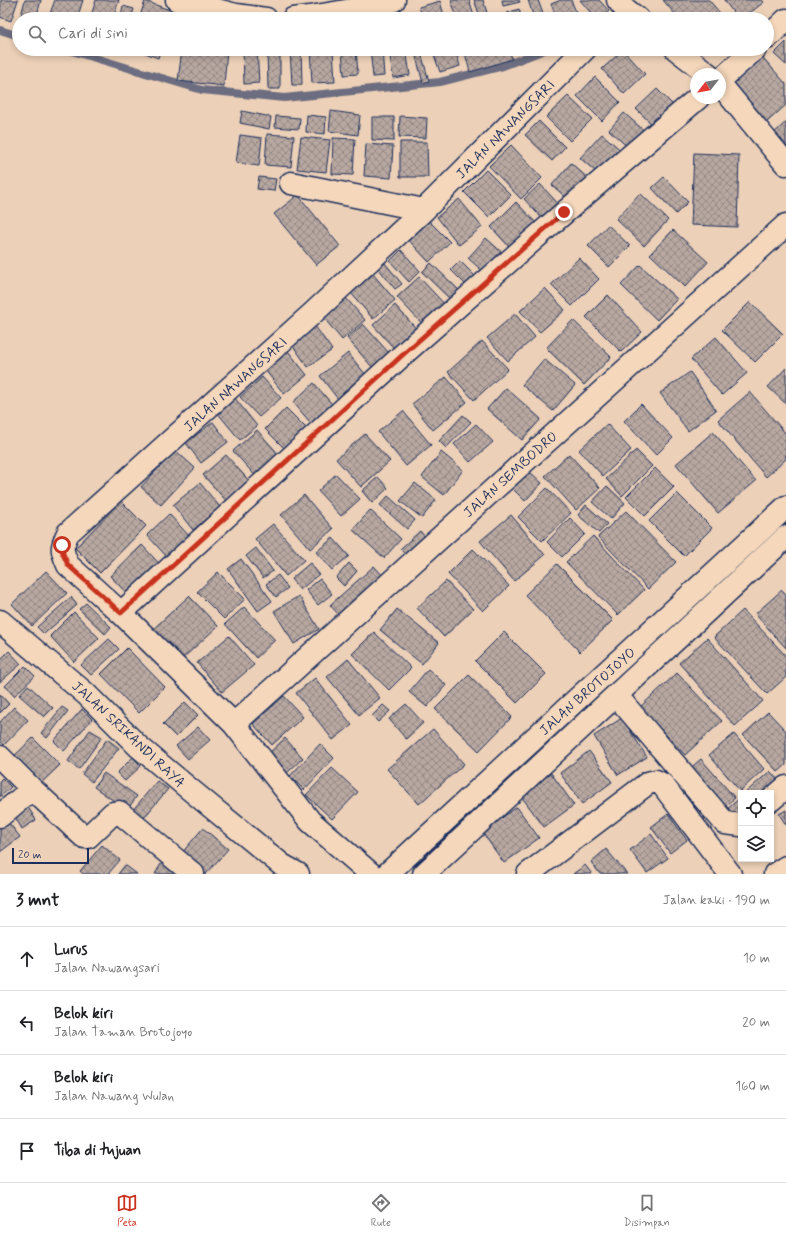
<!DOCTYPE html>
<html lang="id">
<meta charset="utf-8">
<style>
:root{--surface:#fff;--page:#f6f6f6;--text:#202124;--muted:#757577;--line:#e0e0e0;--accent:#c8321e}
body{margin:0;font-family:Mynerve,sans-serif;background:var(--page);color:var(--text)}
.controls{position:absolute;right:12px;bottom:12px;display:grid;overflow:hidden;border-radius:0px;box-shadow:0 2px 6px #0003}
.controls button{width:36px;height:36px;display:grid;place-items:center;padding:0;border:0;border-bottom:1px solid var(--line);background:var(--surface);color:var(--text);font:20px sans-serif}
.compass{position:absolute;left:690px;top:68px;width:36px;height:36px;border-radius:50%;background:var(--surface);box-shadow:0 2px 6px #0003;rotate:239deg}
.scale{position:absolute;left:12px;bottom:10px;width:77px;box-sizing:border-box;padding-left:4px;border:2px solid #1b2f5e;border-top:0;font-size:11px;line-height:14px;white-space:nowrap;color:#1b2f5e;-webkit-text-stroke:3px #f5d7bb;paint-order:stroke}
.stop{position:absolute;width:12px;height:12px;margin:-9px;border:3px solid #c8321e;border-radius:50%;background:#fff}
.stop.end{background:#c8321e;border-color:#fff;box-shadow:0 1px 4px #0008}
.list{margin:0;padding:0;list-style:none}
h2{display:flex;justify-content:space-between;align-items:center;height:52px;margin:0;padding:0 16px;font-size:17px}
h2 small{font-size:13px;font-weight:400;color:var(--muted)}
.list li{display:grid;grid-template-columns:26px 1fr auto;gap:12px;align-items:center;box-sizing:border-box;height:64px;padding:0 16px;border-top:1px solid var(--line)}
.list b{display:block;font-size:15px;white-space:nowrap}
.list p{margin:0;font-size:13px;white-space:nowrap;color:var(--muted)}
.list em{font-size:13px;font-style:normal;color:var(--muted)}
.icon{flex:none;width:22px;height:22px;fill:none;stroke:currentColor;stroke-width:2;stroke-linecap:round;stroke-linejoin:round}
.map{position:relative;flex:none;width:786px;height:874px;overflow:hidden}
.search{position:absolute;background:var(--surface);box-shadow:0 2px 6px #0003;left:12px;right:12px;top:12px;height:44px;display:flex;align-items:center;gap:10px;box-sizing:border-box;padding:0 14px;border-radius:22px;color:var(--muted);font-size:15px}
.sheet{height:308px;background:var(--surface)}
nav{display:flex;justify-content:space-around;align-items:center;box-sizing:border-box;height:56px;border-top:1px solid var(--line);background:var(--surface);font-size:11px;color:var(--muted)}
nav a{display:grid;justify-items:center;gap:2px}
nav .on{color:var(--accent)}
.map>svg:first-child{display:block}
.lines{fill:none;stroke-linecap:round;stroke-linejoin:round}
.stream{stroke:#6c6d80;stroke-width:8}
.building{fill:url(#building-cross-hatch);stroke:#1b2f5e}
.minor-casing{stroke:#1b2f5e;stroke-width:25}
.minor{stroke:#f5d7bb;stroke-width:22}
.route{stroke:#c8321e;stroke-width:5}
.labels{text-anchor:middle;stroke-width:4;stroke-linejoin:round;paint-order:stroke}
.street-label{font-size:14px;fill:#1b2f5e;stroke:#f5d7bb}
</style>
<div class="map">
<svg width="786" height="874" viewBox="0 0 786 874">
<defs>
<pattern id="building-cross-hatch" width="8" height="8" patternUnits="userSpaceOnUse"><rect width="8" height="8" fill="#b8a8a1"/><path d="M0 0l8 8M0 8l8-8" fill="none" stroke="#958986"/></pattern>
</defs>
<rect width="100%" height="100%" fill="#ecd0b7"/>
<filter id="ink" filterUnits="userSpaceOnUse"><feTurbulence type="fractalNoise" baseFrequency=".025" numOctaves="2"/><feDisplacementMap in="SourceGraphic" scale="8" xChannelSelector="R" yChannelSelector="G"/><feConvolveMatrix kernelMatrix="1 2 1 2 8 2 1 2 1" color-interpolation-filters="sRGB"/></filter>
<g filter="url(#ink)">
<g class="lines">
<!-- stream -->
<path class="stream" d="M0 30 19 36
M65 49 202 90 284 98 440 82 503 66 547 49"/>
</g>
<!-- building -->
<path class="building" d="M1 0H18L11 21 0 17Z
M25 0H41L36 19H20Z
M55 0H83L77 19H48Z
M96 0H119L113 19H90Z
M451 0H469L475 19H457Z
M474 0H483L489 19H481Z
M502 0H519L520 2 503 6Z
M528 0H538L543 14 534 18Z
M561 0H571L579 19H557L551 4Z
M580 0H599L609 11 600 19H596Z
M663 0H709L725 19H679Z
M724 0H762L764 2 742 19H738Z
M145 1 175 12 172 19H139Z
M440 1 445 19H423L419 7Z
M123 6 134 9 131 19H120Z
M519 9 522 19H509L507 13Z
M786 42V65L774 54Z
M135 49H161L158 58Z
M182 49H227L224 86 178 81Z
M243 49H257L259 83 244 84Z
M267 49H280V89H268Z
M290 49H301L302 85H292Z
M310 49H333L335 82 312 83Z
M356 49 358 74 344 75 342 50Z
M370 49H382L384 76 373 77Z
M389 49H406L410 75 393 78Z
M414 49H420L429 81 423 83Z
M432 49H455L460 66 440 72Z
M464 49H509L512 59 470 72Z
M623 50 645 74 624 94 602 69Z
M758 52 786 84V105L767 122 728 78Z
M595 77 620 102 602 121 577 96Z
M657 89 678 110 658 130 636 109Z
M568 96 592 119 570 141 546 117Z
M242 111 271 117 269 129 240 123Z
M331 111 360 115 358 135 329 131Z
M624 113 648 134 633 152 609 130Z
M307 115 326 117 325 134 306 132Z
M276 116 300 118 299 129 275 127Z
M400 116 427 118 426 138 399 137Z
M372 117H394V141L372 140Z
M539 121 565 147 552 161 525 135Z
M786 122V152L771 136Z
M267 134 294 136 291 167 265 165Z
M602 134 624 153 603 178 580 158Z
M240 135 262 138 259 166 236 163Z
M301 137 330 140 326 172 297 169Z
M333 138 355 139 353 175 332 174Z
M400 142H427L428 177H400Z
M366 144 393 146 391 178 364 176Z
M511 145 542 178 521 199 489 166Z
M694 153 739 155 737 227 691 225Z
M571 163 592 182 572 203 552 185Z
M486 170 511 195 489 217 464 192Z
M259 177 276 179 274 191 257 189Z
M664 177 688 202 676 214 652 188Z
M540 184 564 210 548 225 524 199Z
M640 193 668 220 644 246 616 219Z
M298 195 340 246 316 265 274 214Z
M459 199 482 227 459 245 437 217Z
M516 202 539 226 513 251 491 227Z
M424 216 450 242 429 262 404 235Z
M608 225 630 246 609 267 588 246Z
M673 230 708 262 685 287 650 254Z
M486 238 507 257 489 277 468 258Z
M401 250 420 271 409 282 390 261Z
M579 258 599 279 572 306 551 285Z
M460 261 480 281 471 290 451 270Z
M385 263 402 284 395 289 378 268Z
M431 263 464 295 455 304 422 272Z
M640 265 677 299 657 320 621 285Z
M373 274 395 300 373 319 351 293Z
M419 277 448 308 427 329 397 297Z
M545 288 565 310 540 332 520 311Z
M608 295 642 332 621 352 586 317Z
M346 298 365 320 342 340 323 317Z
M750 302 783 334 755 362 722 330Z
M395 305 422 335 400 355 373 325Z
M515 314 535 337 508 361 487 338Z
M573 320 611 357 584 385 546 348Z
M363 324 389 353 372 367 347 338Z
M315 326 332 350 308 367 291 343Z
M716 337 747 373 722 395 691 359Z
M482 341 508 369 474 400 448 372Z
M288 351 307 375 284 394 265 370Z
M348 353 370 380 341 403 320 376Z
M544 359 575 385 553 411 522 385Z
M786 368V404L768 387Z
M690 372 716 410 688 431 660 393Z
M262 377 281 398 259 417 240 397Z
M446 377 467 402 433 430 412 404Z
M314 383 337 410 315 428 293 402Z
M506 388 541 419 522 440 487 409Z
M750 392 786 434V459L766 477 718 420Z
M234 397 257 426 240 440 216 411Z
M641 404 673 438 656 455 624 421Z
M286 408 307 429 286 450 265 429Z
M403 411 431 445 406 466 378 432Z
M463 415 471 422 446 448 439 441Z
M213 422 228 442 201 463 186 443Z
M476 424 493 442 470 462 454 444Z
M607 424 631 450 603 476 579 450Z
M257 430 283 459 259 480 233 451Z
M713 432 756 481 718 513 676 464Z
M365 434 390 461 361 487 336 459Z
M175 450 195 468 161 505 141 487Z
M636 450 652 466 622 496 606 479Z
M441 452 463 470 444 495 422 477Z
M569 454 600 488 576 510 545 476Z
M226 455 252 484 229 504 203 475Z
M655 468 674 487 645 516 626 497Z
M528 470 542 483 525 501 512 488Z
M336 474 360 499 341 516 318 491Z
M378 477 388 488 372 503 362 491Z
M200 483 220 507 193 530 173 505Z
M415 483 436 500 422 518 400 501Z
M607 486 625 503 611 519 592 502Z
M547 488 571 513 542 541 518 517Z
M677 493 712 528 684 556 649 521Z
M304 495 333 529 310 549 281 515Z
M388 496 415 520 407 529 380 505Z
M121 501 146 526 100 573 75 548Z
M586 505 607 524 599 533 578 515Z
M370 510 401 539 384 558 353 530Z
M626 511 676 562 648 589 598 537Z
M169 514 190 537 168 558 147 535Z
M511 515 545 555 514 581 480 541Z
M570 518 585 534 562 557 547 542Z
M273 524 304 560 286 576 255 539Z
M420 531 426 538 406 555 400 549Z
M593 536 644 590 618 615 566 562Z
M333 538 349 556 332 570 316 552Z
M142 545 165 570 133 600 110 576Z
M256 548 273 571 263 578 246 556Z
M473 549 509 586 483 611 448 574Z
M241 559 272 601 258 611 228 569Z
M310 563 319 574 300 590 291 579Z
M349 563 357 571 344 586 336 578Z
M557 564 613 620 580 652 525 595Z
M374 566 384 577 339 615 330 605Z
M46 571 67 593 32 626 12 604Z
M218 572 245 599 224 619 197 592Z
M278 575 288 588 276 597 266 584Z
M320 579 332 594 318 605 306 590Z
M446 581 473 609 444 637 417 608Z
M782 590 786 594V648L755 614Z
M189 596 218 626 181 660 152 630Z
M299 596 319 629 294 644 274 611Z
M71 597 77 605 44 634 37 627Z
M86 603 111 627 105 634 79 609Z
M244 607 275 640 256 658 225 624Z
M397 609 439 643 422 664 380 630Z
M743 610 786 656V677L767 694 714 637Z
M74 612 99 638 74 662 50 636Z
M374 632 411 668 389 690 352 654Z
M504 632 546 674 517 703 475 661Z
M229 636 254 665 222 692 197 663Z
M707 638 763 701 735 726 679 663Z
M109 639 119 649 91 675 81 665Z
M127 648 165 687 139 713 101 674Z
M9 651 21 664 0 682V660Z
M348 659 380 698 359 715 327 677Z
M25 666 35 676 14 696 5 686Z
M428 669 446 685 427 707 409 692Z
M677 673 722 721 685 755 640 707Z
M469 675 512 717 479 751 435 709Z
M315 678 352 725 333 740 296 693Z
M28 685 53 708 44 717 19 695Z
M0 694 9 704 0 713Z
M284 696 303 717 272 745 253 724Z
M185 702 198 715 176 737 163 724Z
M406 704 423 723 406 739 389 719Z
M383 705 390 711 378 722 372 716Z
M14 707 28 720 4 745 0 741V722Z
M62 707 68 711 47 738 41 733Z
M82 709 92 719 64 751 54 741Z
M768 712 786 731V765L778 772 743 735Z
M622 718 647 757 618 775 594 736Z
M198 727 210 740 188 759 176 746Z
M433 729 464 764 419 804 387 769Z
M90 730 102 737 79 769 68 761Z
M734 734 764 769 740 791 709 755Z
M33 738 60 765 38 786 11 759Z
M285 738 303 758 287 773 269 753Z
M107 739 119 748 92 782 82 774Z
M320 744 334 758 304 790 290 776Z
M589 751 612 782 582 804 560 773Z
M133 757 141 766 125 781 117 773Z
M701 759 735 798 720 811 686 772Z
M332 768 358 792 332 819 306 795Z
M770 771 778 780 763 793H745Z
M104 773 137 796 127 810 94 787Z
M551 773 574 805 544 827 521 796Z
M2 778 11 787 0 797V780Z
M157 781 168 789 142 820 132 811Z
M741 797V813L733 820 725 811Z
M28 807 36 820 22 829 14 815Z
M517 807 539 838 504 863 482 832Z
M786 810V825L779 814Z
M668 814 687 840 670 853 651 827Z
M6 819 20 837 0 852V824Z
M203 828 228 849 206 874H204L181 854Z
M651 834 668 858 647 873 630 850Z
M102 845 120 860 108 874H83L80 871Z
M606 849 627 874H600L591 862Z
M164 859 177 867 173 874H155Z
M125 865 137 874H118Z
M585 865 592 874H573Z"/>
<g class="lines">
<defs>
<path id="minor" d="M177 0 236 15 266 19
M618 0 625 9 638 19
M293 19 310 17 382 5 394 0
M767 38 786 20
M676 49 708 74
M720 80 755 49
M720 84 786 164
M291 183 424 210
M121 613 408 350 565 212 698 98
M0 621 86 694 138 746 187 787 282 865 298 874
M616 695 725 823 741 825
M234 724 786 225
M0 757 32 789 84 837H88L113 813 119 812 193 874
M771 800 786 787
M0 816 32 789
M371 874 310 821 234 724 121 613 68 565C61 549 61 548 68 533L313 313 424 210 585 49
M387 874 786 507
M424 874 786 537
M528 874 648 783 656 781 662 784 730 874
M775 874 786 867"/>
</defs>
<!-- minor casing -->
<use href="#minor" class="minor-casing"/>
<!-- minor -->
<use href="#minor" class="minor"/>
</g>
</g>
<g class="lines" filter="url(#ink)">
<!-- route -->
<path class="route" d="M62 545 63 554 68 565 121 613 408 350 564 212"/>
</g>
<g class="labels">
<!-- street labels -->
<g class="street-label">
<text transform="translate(505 129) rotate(-45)" y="5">JALAN NAWANGSARI</text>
<text transform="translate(235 384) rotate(-42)" y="5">JALAN NAWANGSARI</text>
<text transform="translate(510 474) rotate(-42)" y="5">JALAN SEMBODRO</text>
<text transform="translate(587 691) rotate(-42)" y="5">JALAN BROTOJOYO</text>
<text transform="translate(129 734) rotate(43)" y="5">JALAN SRIKANDI RAYA</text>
</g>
</g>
</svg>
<div class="controls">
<button><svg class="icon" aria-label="locate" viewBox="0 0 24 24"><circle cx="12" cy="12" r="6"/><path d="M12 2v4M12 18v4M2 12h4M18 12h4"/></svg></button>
<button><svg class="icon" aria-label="layers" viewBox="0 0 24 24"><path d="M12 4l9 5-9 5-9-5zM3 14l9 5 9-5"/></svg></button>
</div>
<svg class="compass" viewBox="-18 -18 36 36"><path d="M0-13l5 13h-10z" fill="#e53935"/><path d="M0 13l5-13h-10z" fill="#757577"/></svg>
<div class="scale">20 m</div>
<div class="stop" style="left:62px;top:545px"></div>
<div class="stop end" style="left:564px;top:212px"></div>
<div class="search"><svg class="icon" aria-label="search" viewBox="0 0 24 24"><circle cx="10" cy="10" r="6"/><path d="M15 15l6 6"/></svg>Cari di sini</div>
</div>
<section class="sheet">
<h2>3 mnt<small>Jalan kaki · 190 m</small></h2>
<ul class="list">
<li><svg class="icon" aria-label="ahead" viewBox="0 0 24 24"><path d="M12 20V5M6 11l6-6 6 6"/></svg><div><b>Lurus</b><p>Jalan Nawangsari</p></div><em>10 m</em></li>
<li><svg class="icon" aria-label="left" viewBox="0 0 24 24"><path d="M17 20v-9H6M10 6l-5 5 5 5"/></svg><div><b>Belok kiri</b><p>Jalan Taman Brotojoyo</p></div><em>20 m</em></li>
<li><svg class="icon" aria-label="left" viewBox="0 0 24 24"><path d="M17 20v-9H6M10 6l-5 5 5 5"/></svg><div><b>Belok kiri</b><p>Jalan Nawang Wulan</p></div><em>160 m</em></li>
<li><svg class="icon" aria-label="arrive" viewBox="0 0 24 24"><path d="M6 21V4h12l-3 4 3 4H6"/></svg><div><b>Tiba di tujuan</b></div></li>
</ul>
</section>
<nav>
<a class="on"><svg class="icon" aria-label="map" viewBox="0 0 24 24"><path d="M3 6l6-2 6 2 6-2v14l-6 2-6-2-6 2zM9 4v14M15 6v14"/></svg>Peta</a>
<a><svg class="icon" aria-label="directions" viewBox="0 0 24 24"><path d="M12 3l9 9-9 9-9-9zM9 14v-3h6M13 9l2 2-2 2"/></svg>Rute</a>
<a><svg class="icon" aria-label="saved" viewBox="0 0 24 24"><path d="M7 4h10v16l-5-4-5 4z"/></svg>Disimpan</a>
</nav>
